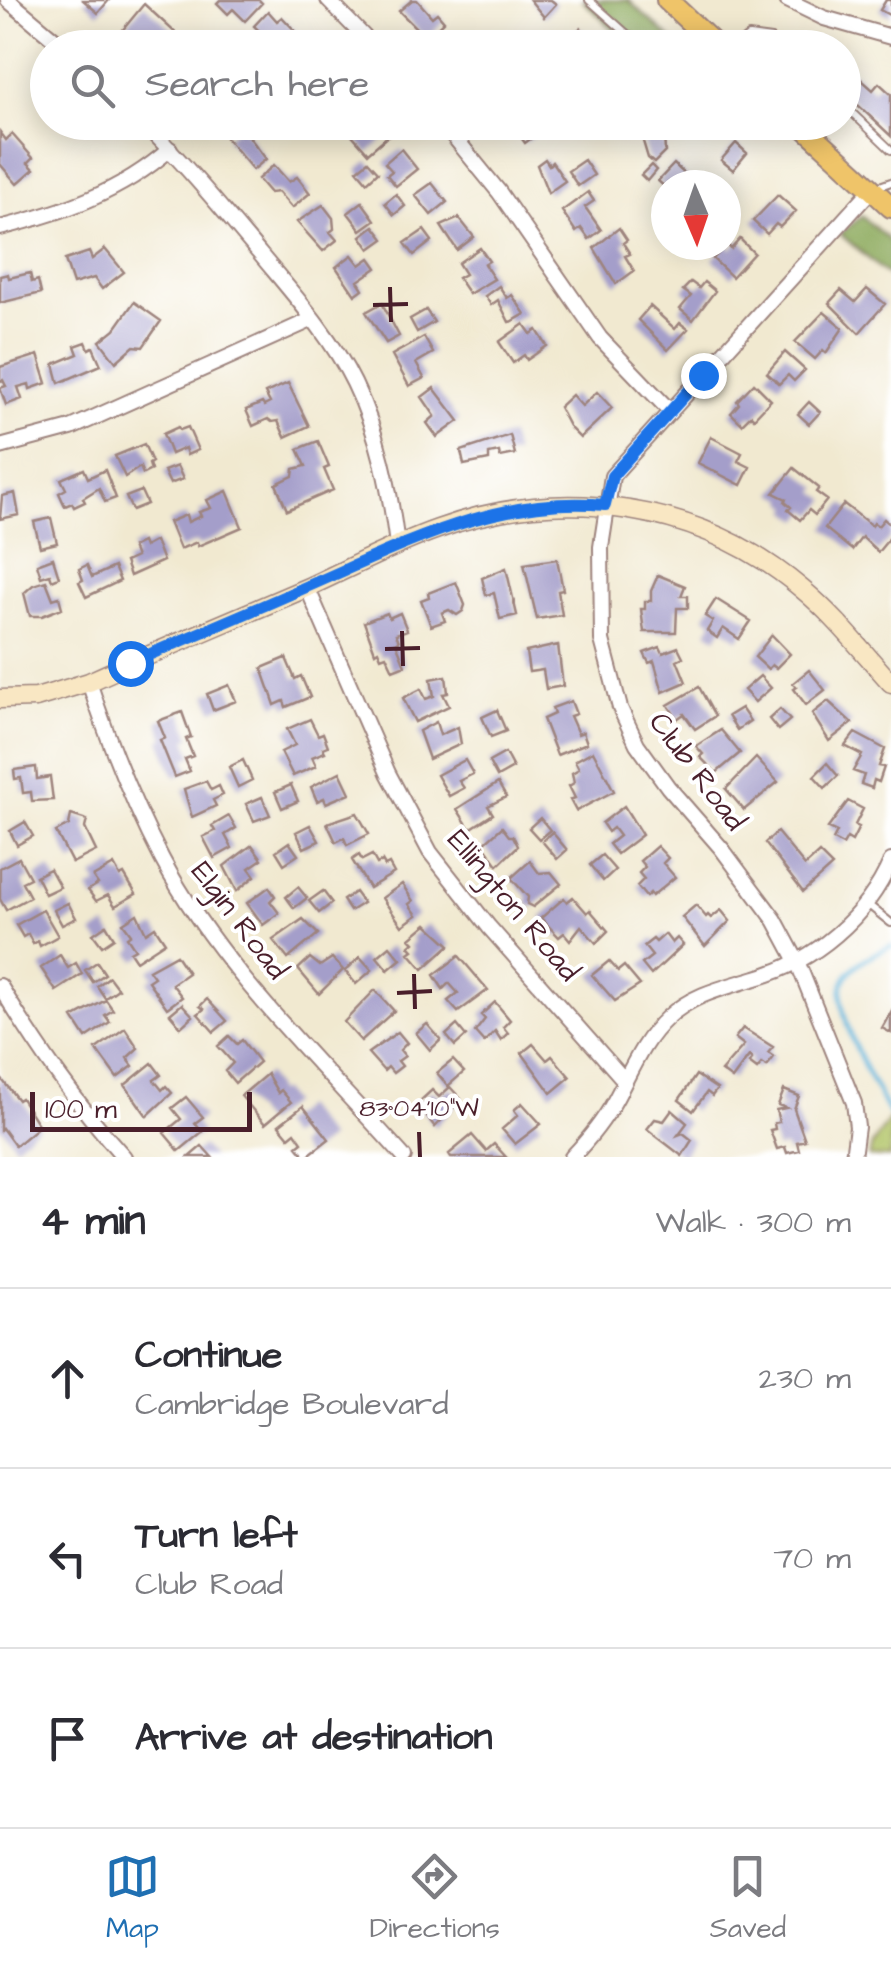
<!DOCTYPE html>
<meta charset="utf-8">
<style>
:root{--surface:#fff;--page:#f2f2f3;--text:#2b2b33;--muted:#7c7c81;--line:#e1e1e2;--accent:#1f6fb2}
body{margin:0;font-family:"Architects Daughter",sans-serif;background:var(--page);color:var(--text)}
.compass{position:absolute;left:651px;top:170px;width:90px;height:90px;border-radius:50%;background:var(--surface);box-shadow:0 5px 25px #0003;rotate:178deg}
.scale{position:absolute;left:30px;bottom:25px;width:222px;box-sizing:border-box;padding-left:10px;border:5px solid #4a1f2b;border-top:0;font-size:28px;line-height:35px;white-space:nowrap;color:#4a1f2b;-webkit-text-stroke:8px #fff;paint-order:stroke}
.stop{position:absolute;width:30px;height:30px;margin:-22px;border:8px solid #1a73e8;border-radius:50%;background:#fff}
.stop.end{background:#1a73e8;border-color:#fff;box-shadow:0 2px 10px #0008}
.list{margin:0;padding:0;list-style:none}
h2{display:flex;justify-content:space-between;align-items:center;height:130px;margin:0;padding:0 40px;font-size:42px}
h2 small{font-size:32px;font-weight:400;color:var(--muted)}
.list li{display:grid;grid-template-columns:65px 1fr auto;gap:30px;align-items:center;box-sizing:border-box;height:180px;padding:0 40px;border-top:2px solid var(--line)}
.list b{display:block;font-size:38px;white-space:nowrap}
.list p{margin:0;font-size:32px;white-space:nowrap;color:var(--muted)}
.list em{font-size:32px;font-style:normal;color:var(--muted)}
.icon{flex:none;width:55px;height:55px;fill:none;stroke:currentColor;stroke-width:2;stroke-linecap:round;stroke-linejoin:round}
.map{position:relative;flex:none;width:891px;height:1157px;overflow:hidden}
.search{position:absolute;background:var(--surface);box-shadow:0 5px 25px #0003;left:30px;right:30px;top:30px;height:110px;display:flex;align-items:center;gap:25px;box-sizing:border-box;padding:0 35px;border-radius:55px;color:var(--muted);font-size:38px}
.sheet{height:670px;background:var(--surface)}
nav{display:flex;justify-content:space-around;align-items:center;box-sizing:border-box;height:140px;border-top:2px solid var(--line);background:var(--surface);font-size:28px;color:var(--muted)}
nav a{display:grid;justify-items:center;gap:5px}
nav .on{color:var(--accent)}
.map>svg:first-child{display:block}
.green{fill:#b2c569;stroke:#7e724a;stroke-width:2.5}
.forest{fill:#8daa5d;stroke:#6c6444;stroke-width:2.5}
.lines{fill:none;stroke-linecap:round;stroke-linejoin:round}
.stream{stroke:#5ab1d7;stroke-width:5}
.building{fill:#a49eca}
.lane-casing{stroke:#9e847e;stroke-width:10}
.street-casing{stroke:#9e847e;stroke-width:18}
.secondary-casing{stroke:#9e847e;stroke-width:21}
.primary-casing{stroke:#9e847e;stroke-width:24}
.lane{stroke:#fff;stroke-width:6}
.street{stroke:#fff;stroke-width:14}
.secondary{stroke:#f9e7c3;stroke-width:18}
.primary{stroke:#efc469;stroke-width:20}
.route{stroke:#1a73e8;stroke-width:12}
.ticks{fill:none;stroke:#4a1f2b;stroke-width:4}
.labels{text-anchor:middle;stroke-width:8;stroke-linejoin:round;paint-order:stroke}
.street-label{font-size:30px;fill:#4a1f2b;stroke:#fff}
.ticks-label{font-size:25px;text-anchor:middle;fill:#4a1f2b;stroke:#fff;stroke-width:8;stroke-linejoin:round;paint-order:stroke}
</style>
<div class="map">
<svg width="891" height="1157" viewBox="0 0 891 1157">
<rect width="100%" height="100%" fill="#fff"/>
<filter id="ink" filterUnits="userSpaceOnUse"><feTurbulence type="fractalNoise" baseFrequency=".01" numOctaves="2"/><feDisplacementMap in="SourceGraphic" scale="20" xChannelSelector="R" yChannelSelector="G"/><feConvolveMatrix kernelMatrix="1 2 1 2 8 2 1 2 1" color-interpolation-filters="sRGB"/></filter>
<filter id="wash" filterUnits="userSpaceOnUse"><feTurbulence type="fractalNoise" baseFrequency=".0048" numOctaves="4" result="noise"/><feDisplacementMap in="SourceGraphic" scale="40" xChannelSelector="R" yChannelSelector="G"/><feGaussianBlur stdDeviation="2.25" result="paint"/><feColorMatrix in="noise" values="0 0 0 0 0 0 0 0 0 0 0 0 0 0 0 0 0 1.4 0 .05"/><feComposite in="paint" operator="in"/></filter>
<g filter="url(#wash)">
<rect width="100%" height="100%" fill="#f1e9d0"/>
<!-- green -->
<path class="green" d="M891 1117V1157H869L872 1145Z"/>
<!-- forest -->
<path class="forest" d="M582 0H628L680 47H632Z
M862 216 891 242V278L840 234Z"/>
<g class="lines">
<!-- stream -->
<path class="stream" d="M891 946C874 954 856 961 846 977 827 1005 875 1088 891 1116"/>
</g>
<g id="blocks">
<!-- building -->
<path class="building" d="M83 0H109L98 13Z
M220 0H259L262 3 245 21 233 9 228 14 217 3Z
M412 0H417L432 17 437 13 444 21 426 38 399 11Z
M530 0H551L556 4 544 17Z
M886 0H891V16L880 10Z
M144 4 180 37 170 48H139L121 32Z
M268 11 277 21 282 17 299 35 286 48H277L254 26Z
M581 28 590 38 593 36 602 48H577L566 37Z
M844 72 849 77 853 72 873 90 879 83 891 94V136L844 92Z
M352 122H380L390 134 368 153 346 128Z
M494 122H520L522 125 528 122 537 134 525 143 514 128 503 135Z
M644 122H668L671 133 664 134 665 152 654 163 648 158 642 138 647 136Z
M241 126 266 159 253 170 226 138Z
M0 132 6 140 12 134 33 158 28 163 34 169 17 184 0 164Z
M736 143 747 153 733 170 721 160Z
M401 149 417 169 396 186 387 175 392 171 385 163Z
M545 159 549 165 552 162 565 181 548 193 537 165Z
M584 160 594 175 578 186 568 171Z
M368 161 378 172 367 182 357 170Z
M674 164 690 179 685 185 669 183 666 188 658 181Z
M274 165 289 182 297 177 310 193 292 208 278 192 270 193 258 179Z
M651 165 656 170 647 181 641 175Z
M432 183 447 202 431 215 415 195Z
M588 192 594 201 585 207 601 230 589 239 581 228 576 232 562 211Z
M396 194 405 206 394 215 385 203Z
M778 195 796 211 780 227 776 224 767 234 753 221Z
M362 202 375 220 361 230 348 213Z
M323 205 333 218 334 229 330 232 337 240 323 251 297 222Z
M459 218 474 237 457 250 441 226Z
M374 226 384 239 370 249 361 236Z
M619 228 627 240 623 243 630 254 625 256 634 271 616 284 594 248Z
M424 230 432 241 414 255 405 243Z
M740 239 754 253 732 277 713 259 727 244 731 249Z
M480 248 489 261 484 264 494 279 469 294 458 278 465 274 458 263Z
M105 249 124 272 102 289 94 278 73 284 65 260 89 252 92 259Z
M352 255 360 265 370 258 377 268 358 281 363 289 355 295 336 267Z
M30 273 32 282 38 280 41 293 0 303V276L8 274 9 278Z
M691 282 699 288 704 282 715 291 693 320 680 309 691 296 683 290Z
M499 286 507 298 512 295 525 314 513 321 509 322 498 300 491 305 485 296Z
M867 289 885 304 859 333 829 303 841 290 855 302Z
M134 302 161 321 143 347 134 346 116 362 100 341 115 329Z
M382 303 399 336 386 343 366 312Z
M650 306 675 329 680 323 688 329 668 350 638 320Z
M426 310 434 322 417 332 410 319Z
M824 312 843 328 826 353 823 350 815 359 795 342Z
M524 324 531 334 537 330 547 346 527 360 524 355 513 363 499 342Z
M424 337 433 353 416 363 424 378 409 386 392 355Z
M86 342 89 349 93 347 101 365 59 383 54 364 78 354 75 346Z
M785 352 805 370 794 381 788 375 779 384 767 373Z
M38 355 47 383 30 389 29 384 18 387 22 399 6 405 0 388 6 386 3 380 0 381V367Z
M288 383 309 426 285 437 278 421 272 422 268 419 253 426 246 410 262 403 264 406 270 403 265 393Z
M754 383 771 400 754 418 751 415 742 424 731 413 739 404 737 401Z
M434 388 459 421 437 437 427 423 435 416 422 397Z
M597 392 612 408 580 438 570 428 559 407 572 395 582 406Z
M809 402 820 412 809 424 798 414Z
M178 427 180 430 188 427 198 450 187 455 185 448 171 454 163 434Z
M510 435 515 454 500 457 499 452 489 454V460L464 465 461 451Z
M711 437 742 453 738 461 750 467 741 485 698 463Z
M318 441 329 467 324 469 333 490 287 510 276 484 293 476 294 469 306 466 298 449Z
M144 444 152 462 149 464 151 470 143 474 140 467 125 477 115 456Z
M177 466 183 479 170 484 164 471Z
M794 468 819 488 816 492 827 500 815 515 809 510 800 520 788 510 791 507 785 502 786 499 774 493Z
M84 469 88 478 105 470 116 498 105 502 99 488 83 498 85 502 74 507 72 503 65 506 59 493 66 489 61 479Z
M141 491 147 504 132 510 126 497Z
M227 491 242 527 198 546 197 542 180 549 169 522 186 515 188 522 201 516 199 512 211 508 207 500Z
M15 493 19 515 0 519 2 496Z
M844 504 872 526 874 523 878 526 884 519 891 525V536L878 552 862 537 852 550 825 528Z
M51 518 57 543 40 547 34 522Z
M155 541 163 561 130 576 125 562 136 557 132 547 142 542 144 547Z
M53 558 59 577 52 580 50 574 41 577 37 564Z
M557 559 563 590 558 591 562 615 537 619 524 564Z
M87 565 92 577 114 567 120 581 86 597 79 582 83 580 79 569Z
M506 568 517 615 500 619 494 593 486 595 482 578Z
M658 575 685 586 681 596H688V608H677L676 632H644L641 609H645V601H651V591Z
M46 581 53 599 59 597 62 608 42 616H30L24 593 33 585Z
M456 582 465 605 463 611 457 615 449 610 442 613 445 621 431 626 421 600 429 597 428 593Z
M716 599 751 621 739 639 723 628 717 638 707 631 713 621 705 616Z
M387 613 389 618 400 613 407 630 396 634 399 641 396 643 405 665 393 670 386 655 381 657 378 650 375 652 364 622Z
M772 635 790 654 776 668 772 665 768 669 755 657Z
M558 645 563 686 546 689 543 670 529 672 526 652Z
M660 647 663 653 678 647 683 657 677 660 686 682 663 692 654 661 649 663 644 653Z
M286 658 295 679 301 676 310 697 286 707 284 701 275 705 262 668Z
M809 670 825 690 806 705 794 689 797 687 793 683Z
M446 676 448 693 443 694 449 706 415 722 403 698 421 689 426 699 434 696 431 679Z
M760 676 771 688 755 702 744 690Z
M229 685 236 701 213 710 207 694Z
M699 687 715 716 695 729 684 714 677 719 668 705Z
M571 701 576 714 570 716 578 734 583 732 587 743 557 755 543 719 554 714 552 708Z
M828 701 852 723 829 741 812 714Z
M741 708 750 721 737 730 728 716Z
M780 709 790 720 778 730 769 719Z
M497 710 506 731 491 737 482 717Z
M182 712 191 737 186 739 193 756 185 759 190 771 175 777 160 740 165 738 158 721Z
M310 719 318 735 323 733 328 746 323 748 325 752 312 757 316 766 293 776 281 752 295 745 287 729Z
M436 722 440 735 458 727 461 744 429 759 419 731Z
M721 730 740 753 716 773 700 757 703 754 696 746Z
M855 733 885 749 879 766 884 767 879 782 874 780 872 788 861 784 864 775 853 771 862 755 845 746Z
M593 751 614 791 576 811 570 800 575 798 569 786 574 783 572 773 579 769 575 761Z
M505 753 513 768 497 777 489 762Z
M756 758 778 782 744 810 726 789Z
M243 760 252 780 238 787 229 767Z
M465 760 473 774 459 781 464 788 449 796 437 775Z
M827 763 838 776 825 788 814 776Z
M36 767 37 779 50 777 53 800 32 801 31 792 23 793 21 778 15 779 14 770Z
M340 772 350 793 326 803 324 798 317 801 311 787Z
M206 781 211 790 219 786 223 795 213 800 216 806 192 817 184 789Z
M498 783 506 797 488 806 493 814 470 829 457 809Z
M291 785 298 801 282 808 275 792Z
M262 797 270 815 254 821 246 804Z
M848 801 863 809 855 825 859 827 852 841 847 838 843 845 833 840 837 832 828 828Z
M624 806 642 835 617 854 609 844 619 836 613 828 608 832 602 823Z
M357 813 369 834 347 845 344 838 336 842 327 823Z
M71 815 87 820 85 828 96 851 72 863 56 832 69 825Z
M229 816 236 828 225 835 232 848 214 858 203 837 215 831 212 826Z
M540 818 550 830 539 839 529 828Z
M25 822 33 836 17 845 10 831Z
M310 825 319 841 304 848 296 832Z
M502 827 509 836H513L518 846 498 865 483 844Z
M552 832 567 850 557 859 542 841Z
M777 832 805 866 819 853 832 866 803 892 765 843Z
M289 842 298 855 284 864 276 851Z
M252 845 262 859 249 868 255 876 237 891 224 866Z
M657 846 668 858 663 863 675 877 652 896 650 893 646 897 637 886 644 879 639 873 645 867 640 861Z
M359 855 362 860 372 855 377 864 382 861 385 866 389 864 394 873 369 888 352 860Z
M602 855 615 870 603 881 590 865Z
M19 858 30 878 22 882 30 897 6 910 0 899V868Z
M530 861 539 873 551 872 561 884 533 907 527 904 528 897 511 878Z
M114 865 120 876 124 874 136 894 115 906 108 895 96 901 88 890 98 884 93 877Z
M50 869 60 887 45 894 36 876Z
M402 884 413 901 409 904 417 915 402 926 382 898Z
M269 887 275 896 270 901 279 913 263 925 247 903Z
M298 887 307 898 294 908 286 897Z
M323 891 332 903 319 913 309 901Z
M355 892 363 903 350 911 343 900Z
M573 897 587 913 590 910 608 931 596 943 581 926 570 940 564 933 559 937 541 918 564 898 567 902Z
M68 903 76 918 62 925 54 910Z
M696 905 706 917 708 915 711 918 721 910 730 921 705 946 682 917Z
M43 910 58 936 40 946 38 941 33 944 28 934 23 937 16 925Z
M137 914 146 933 155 927 165 942 136 961 130 952 135 949 127 937 131 934 123 923Z
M303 919 318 934 288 959 273 940Z
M427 924 450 945 423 969 409 953 413 950 409 946 414 942 410 938Z
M106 925 114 938 102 946 93 934Z
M665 934 672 943 677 938 683 945 651 975 642 964 652 956 644 946 653 939 656 942Z
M390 946 401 959 388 970 377 957Z
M60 955 68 968 76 963 82 974 56 991 41 968Z
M176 955 188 973 172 984 182 997 167 1008 148 981 154 977 149 970Z
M459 956 488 990 458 1012 448 1001 458 993 449 983 443 989 434 975Z
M360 957 372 970 356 984 345 971Z
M310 958 320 966 332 958 343 970 319 994 298 969Z
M609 961 618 971 624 966 640 985 615 1001 592 975Z
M97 962 105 974 93 982 85 970Z
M109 977 118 989 105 998 97 986Z
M375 990 394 1011 361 1041 344 1022Z
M207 999 227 1021 214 1032 198 1014 204 1009 200 1006Z
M106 1000 113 1010 105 1015 110 1022 86 1038 73 1018Z
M495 1002 510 1020 503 1027 508 1033 501 1040 495 1031 484 1042 475 1032 485 1019 481 1015Z
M182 1004 193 1016 181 1027 170 1014Z
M891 1012V1033L882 1028Z
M427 1024 441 1040 430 1050 416 1033Z
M457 1025 466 1036 455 1046 446 1035Z
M125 1028 138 1048 127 1058 133 1066 117 1078 96 1049Z
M743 1028 773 1047 768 1053 774 1057 767 1066 762 1063 757 1069 749 1063 752 1059 749 1056 732 1079 721 1071 744 1045 735 1038Z
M398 1032 407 1043 400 1050 405 1056 398 1061 402 1066 393 1073 388 1067 384 1071 368 1053Z
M229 1036 237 1044 242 1040 259 1062 235 1083 225 1071 233 1063 218 1046Z
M533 1044 547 1060 552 1056 570 1077 551 1093 522 1053Z
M453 1060 464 1072 448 1086 437 1073Z
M152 1063 161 1075 154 1080 162 1090 166 1086 172 1093 147 1116 125 1085Z
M267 1074 278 1093 281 1090 291 1102 265 1124 241 1096Z
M696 1075 717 1089 712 1096 707 1092 693 1111 679 1100Z
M0 1077 18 1100 21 1098 39 1126 15 1146 2 1128 0 1130Z
M450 1087 461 1099 435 1127 417 1104 432 1090 439 1097Z
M784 1090 799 1096 794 1109 805 1140 797 1142 799 1150 787 1153 785 1147 777 1149 770 1130 775 1129 774 1123 779 1122 776 1110 786 1108 778 1105Z
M186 1097 203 1117 195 1123 202 1132 179 1151 164 1133 181 1119 172 1108Z
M522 1103 541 1124 515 1144 502 1129 518 1115 514 1110Z
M303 1106 329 1139 306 1157 297 1146 302 1142 295 1132 289 1137 279 1125Z
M672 1110 687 1123 678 1135 683 1133 692 1140 682 1156 647 1129 655 1119 664 1121Z
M472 1135 486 1151 494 1144 506 1157H451L449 1154Z
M202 1146 212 1157H189Z"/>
</g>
</g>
<g filter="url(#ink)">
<use href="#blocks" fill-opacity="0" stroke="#9e847e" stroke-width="2.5"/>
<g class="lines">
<defs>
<path id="lane" d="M589 0 643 48
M734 48 749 36 771 39 783 48
M844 105 891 150
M715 122 726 128 753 122
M877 187 891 182
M866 903 891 923"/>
<path id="street" d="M8 0 65 48
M328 0 375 48
M787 0 824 18 891 37
M143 122C185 164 222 209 260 254 293 294 331 336 354 383 379 434 390 490 397 545
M442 122 499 192 600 338 669 410
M0 228C63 212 120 193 170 149
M0 447 71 428 311 320
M307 587 388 773 430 852 489 927 625 1081
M89 682C109 743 132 802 162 859 219 967 323 1066 404 1157
M0 986C38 1049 75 1102 124 1157
M572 1157C588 1140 603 1122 614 1102 630 1073 642 1041 667 1018 693 994 723 988 756 978 814 962 867 917 891 861
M853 1157 857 1127 854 1103 797 961 775 920 722 849 668 787 637 744 620 708 602 640 601 547 612 476 872 189"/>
<path id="secondary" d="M0 699 36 698 89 682C161 649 234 619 306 588 350 568 392 545 438 529 562 484 701 503 802 589 836 617 862 651 891 683"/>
<path id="primary" d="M667 0 718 48
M799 122 891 207"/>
</defs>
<!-- lane casing -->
<use href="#lane" class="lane-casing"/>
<!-- street casing -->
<use href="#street" class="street-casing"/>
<!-- secondary casing -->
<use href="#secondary" class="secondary-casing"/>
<!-- primary casing -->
<use href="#primary" class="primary-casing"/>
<!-- lane -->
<use href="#lane" class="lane"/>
<!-- street -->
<use href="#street" class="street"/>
<!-- secondary -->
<use href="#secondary" class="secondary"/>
<!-- primary -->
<use href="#primary" class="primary"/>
</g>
</g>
<g class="lines" filter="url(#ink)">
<!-- route -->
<path class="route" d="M130 663C189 637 248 613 306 587 403 545 496 495 605 505L612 476 703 375"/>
</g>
<!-- ticks -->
<path class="ticks" d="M390 287 391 322M373 305 408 304M402 631 403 666M385 649 420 648M414 974 415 1009M397 993 432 991M419 1132 420 1157"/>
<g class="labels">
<!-- street labels -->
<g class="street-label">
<text transform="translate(698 771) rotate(53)" y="10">Club Road</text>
<text transform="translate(514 905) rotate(50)" y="10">Ellington Road</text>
<text transform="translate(240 920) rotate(53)" y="10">Elgin Road</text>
</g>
</g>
<g class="ticks-label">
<text x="419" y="1116">83°04'10"W</text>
</g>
</svg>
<svg class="compass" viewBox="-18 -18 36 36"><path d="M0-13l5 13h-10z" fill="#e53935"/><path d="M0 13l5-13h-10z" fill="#7c7c81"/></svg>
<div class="scale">100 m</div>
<div class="stop" style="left:130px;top:663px"></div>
<div class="stop end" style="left:703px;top:375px"></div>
<div class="search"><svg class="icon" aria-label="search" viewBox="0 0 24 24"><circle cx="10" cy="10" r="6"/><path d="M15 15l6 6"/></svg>Search here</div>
</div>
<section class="sheet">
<h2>4 min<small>Walk · 300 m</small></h2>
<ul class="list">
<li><svg class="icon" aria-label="ahead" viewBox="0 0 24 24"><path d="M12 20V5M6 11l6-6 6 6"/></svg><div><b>Continue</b><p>Cambridge Boulevard</p></div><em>230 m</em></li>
<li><svg class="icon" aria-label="left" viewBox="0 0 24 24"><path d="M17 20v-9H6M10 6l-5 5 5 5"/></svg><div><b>Turn left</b><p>Club Road</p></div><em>70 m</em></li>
<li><svg class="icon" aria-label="arrive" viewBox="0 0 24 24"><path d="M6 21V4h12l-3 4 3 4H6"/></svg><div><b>Arrive at destination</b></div></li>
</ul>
</section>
<nav>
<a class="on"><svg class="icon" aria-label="map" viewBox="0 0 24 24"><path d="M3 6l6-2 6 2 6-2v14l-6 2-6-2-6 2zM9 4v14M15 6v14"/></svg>Map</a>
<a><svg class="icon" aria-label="directions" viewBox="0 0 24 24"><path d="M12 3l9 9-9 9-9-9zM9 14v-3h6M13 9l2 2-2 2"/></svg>Directions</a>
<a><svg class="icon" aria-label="saved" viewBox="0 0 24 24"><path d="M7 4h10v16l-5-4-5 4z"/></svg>Saved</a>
</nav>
